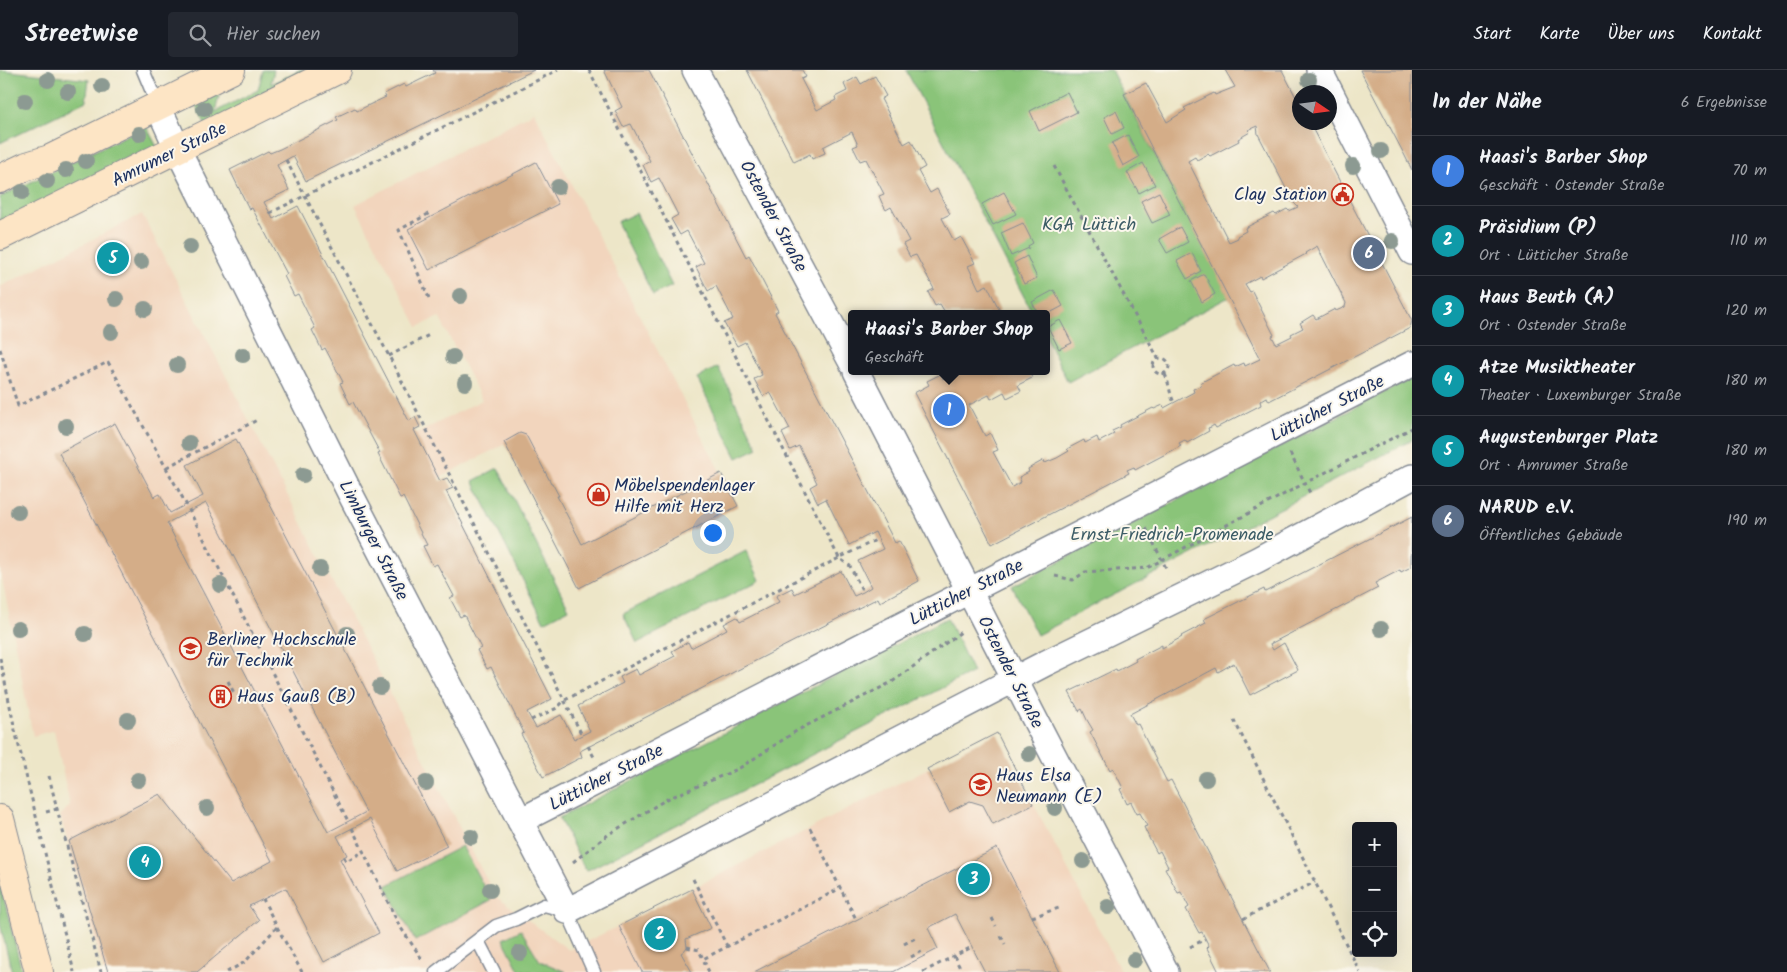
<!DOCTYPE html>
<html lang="de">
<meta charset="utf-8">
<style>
:root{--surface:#171b24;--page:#242831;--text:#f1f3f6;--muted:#9ea1a6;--line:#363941;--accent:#1a73e8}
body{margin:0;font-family:Kalam,sans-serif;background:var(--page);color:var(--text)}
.controls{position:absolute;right:15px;bottom:15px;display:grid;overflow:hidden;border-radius:5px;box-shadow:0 5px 20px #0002}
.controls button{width:45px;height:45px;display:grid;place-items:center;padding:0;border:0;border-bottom:1px solid var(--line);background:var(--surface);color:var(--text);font:25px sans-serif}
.compass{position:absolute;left:1292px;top:15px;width:45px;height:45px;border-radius:50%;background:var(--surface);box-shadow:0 5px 20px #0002;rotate:103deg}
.you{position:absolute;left:712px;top:462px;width:18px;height:18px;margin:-12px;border:4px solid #fff;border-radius:50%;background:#1a73e8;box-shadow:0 0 0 8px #1a73e833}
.badge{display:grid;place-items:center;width:32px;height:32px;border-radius:50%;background:var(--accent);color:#fff;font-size:16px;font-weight:700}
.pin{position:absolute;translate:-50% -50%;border:2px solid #fff;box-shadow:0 1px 5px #0006}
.popup{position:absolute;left:848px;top:240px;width:202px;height:65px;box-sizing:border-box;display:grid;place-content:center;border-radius:5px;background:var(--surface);filter:drop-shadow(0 1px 4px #0005);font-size:16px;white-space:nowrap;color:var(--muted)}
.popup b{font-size:19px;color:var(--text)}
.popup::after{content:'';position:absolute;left:50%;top:100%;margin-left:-10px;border:10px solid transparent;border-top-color:var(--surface)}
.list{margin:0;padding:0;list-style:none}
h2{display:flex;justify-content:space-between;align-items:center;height:65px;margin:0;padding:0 20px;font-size:21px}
h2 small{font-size:16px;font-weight:400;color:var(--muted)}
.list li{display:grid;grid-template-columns:32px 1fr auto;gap:15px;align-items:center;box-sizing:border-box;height:70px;padding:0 20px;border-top:1px solid var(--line)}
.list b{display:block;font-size:19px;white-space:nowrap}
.list p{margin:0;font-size:16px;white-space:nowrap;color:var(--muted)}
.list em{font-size:16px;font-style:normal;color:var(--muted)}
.icon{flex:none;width:28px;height:28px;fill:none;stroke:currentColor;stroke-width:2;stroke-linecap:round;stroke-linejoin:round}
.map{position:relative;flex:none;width:1412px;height:902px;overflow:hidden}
header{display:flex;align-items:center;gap:30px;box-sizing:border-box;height:70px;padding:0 25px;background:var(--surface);border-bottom:1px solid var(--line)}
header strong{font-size:24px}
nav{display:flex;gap:28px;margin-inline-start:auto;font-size:18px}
.search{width:350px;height:45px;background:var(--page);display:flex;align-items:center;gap:12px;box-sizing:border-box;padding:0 18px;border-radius:5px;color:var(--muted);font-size:19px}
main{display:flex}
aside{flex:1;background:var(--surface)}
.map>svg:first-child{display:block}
.built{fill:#f2d5bd}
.green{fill:#8ac479;stroke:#527a6c}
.building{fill:#d4ad88;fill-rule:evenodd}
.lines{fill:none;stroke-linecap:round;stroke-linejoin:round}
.lane-casing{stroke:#848a93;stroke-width:15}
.street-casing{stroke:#848a93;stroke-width:28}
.secondary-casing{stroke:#848a93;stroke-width:30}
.path{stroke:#848a93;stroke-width:3;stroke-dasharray:4 4;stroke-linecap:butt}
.lane{stroke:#fff;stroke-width:12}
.street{stroke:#fff;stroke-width:25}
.secondary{stroke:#fde5c5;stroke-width:28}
.tree{fill:#8c9a92}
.labels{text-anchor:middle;stroke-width:4;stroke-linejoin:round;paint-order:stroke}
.street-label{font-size:18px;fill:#1b2f5e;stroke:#fbf7ec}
.poi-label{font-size:18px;fill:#1b2f5e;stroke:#fbf7ec;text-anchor:start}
.park-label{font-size:18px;fill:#3c5c66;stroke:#fbf7ec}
</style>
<header>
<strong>Streetwise</strong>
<div class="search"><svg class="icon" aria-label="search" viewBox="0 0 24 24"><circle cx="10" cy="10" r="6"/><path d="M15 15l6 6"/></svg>Hier suchen</div>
<nav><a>Start</a><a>Karte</a><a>Über uns</a><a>Kontakt</a></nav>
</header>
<main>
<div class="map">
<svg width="1412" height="902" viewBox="0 0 1412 902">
<rect width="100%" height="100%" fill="#fbf7ec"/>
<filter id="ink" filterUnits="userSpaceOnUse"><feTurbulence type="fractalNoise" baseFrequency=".02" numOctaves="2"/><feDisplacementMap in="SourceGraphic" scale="10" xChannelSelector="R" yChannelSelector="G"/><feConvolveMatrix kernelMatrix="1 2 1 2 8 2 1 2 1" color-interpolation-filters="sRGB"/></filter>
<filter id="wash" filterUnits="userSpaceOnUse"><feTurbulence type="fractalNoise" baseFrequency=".0096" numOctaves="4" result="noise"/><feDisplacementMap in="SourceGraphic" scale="20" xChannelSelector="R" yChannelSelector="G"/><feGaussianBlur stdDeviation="1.12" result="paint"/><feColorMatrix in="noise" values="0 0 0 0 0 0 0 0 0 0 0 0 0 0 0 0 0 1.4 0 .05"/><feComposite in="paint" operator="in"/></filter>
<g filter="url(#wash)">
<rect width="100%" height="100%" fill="#ede6c8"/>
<!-- built -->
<path class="built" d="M534 42 738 436 579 518 505 374 399 429 376 385 482 330 439 247 418 257 355 135Z
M142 144 495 826 569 880 619 856 997 663 1121 902H104L60 745 70 736 54 660 33 666 0 498V217Z"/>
<!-- green -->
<path class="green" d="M0 0 89 10 86 31 0 73Z
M263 0H274L271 14 300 0H323L207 57 194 32 221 19 215 42 258 20Z
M906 0H1111L1229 227 1068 312 1047 270 1046 244H1033Z
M146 56 157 77 0 159V127Z
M636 143 672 216 653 225 617 152Z
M718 297 758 378 737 388 697 308Z
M1412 308V370L1037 565 1012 516Z
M498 398 569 539 544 552 473 411Z
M746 481 760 510 637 573 623 544Z
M947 548 973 602 586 801 559 748Z
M462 776 491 830 415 871 386 816Z
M0 813 22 902H12L0 854Z
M521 860 540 891 566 902H525L524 900 520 902 503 869Z"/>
<g id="blocks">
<!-- building -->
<path class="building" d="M433 0H534L306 111 293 86 277 95 289 120 264 132 273 149 298 136 409 351 415 347 420 357 414 360 440 411 447 408 453 418 446 421 552 629 527 642 536 658 561 645 574 669 590 661 578 636 623 613 620 607 636 599 639 605 675 586 672 581 688 572 691 578 727 559 724 554 737 547 740 552 779 532 776 526 792 518 795 524 841 501 854 526 863 522 871 517 858 491 883 479 875 462 849 475 826 429 818 433 810 417 817 413 799 376 790 380 782 363 790 359 770 322 763 326 754 309 762 305 745 272 737 276 724 253 733 249 716 216 708 221 696 197 704 193 687 161 680 165 671 149 678 145 659 108 651 112 643 95 650 91 631 54 623 57 615 41 622 37 604 0H649L746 187 749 185 778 241 775 243 890 463 895 473 899 471 919 511 880 532 878 528 580 681 582 687 543 707 521 664 524 663 491 597 487 599 477 580 481 578 464 545 460 547 450 528 454 526 437 494 433 496 423 476 427 475 403 427 400 428 378 384 380 383 353 332 350 334 340 313 343 312 325 278 322 280 312 260 315 258 298 224 294 226 284 206 287 204 252 138 249 139 230 100 268 81 270 83 280 79 338 50 336 47 355 38 357 41 371 34 386 27 384 24 404 14 406 17 420 10 435 3Z
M747 0H802L806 7 801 9 817 40 836 30 835 27 847 21 844 14 857 7 861 14 875 6 886 26 881 29 904 74 911 70 925 97 918 101 930 123 937 119 950 144 942 148 954 171 961 167 975 193 968 196 979 219 987 215 1000 241 995 244H946L940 234 935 236 928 222 934 219 916 185 910 187 903 174 909 171 891 137 886 140 882 133 879 126 884 124 866 89 860 91 853 77 858 75 852 62 823 77 825 83 812 89 810 84 794 92Z
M1225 0H1282L1300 35V52H1309L1412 251 1410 258 1269 331 1267 327 1260 331 1261 335 1216 358 1214 355 1211 357 1208 358 1209 361 1187 373 1185 370 1179 373 1181 376 1135 400 1134 397 1127 400 1129 403 992 474 914 323 929 315 927 311 941 304 943 309 957 301H1029L1032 308 1018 315 1021 321 1007 328 1004 322 991 329 989 325 969 335 985 366 990 363 998 380 993 382 1012 417 1021 412 1019 407 1029 402 1028 399 1044 390 1045 393 1057 388 1069 381 1067 379 1084 370 1085 373 1097 367 1099 372 1114 364 1112 361 1121 357 1120 355 1153 338 1154 339 1163 335 1164 338 1194 322 1193 319 1202 315 1200 313 1234 295 1235 297 1244 293 1245 296 1260 289 1124 24 1146 13 1167 52 1186 40 1184 38 1214 23 1215 25 1235 17ZM1257 56 1258 64 1293 132 1298 137 1289 141 1287 139 1276 145 1274 143 1245 158 1246 161 1237 166 1238 168 1229 172 1188 91 1195 87 1197 90 1208 84 1210 86 1239 71 1238 69 1250 62 1248 60ZM1317 176 1346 233 1345 237 1336 241 1335 239 1316 249 1313 245 1300 253 1303 258 1291 264 1292 266 1276 274 1272 266 1274 265 1252 221 1250 222 1245 214 1260 206 1261 208 1306 184 1305 183Z
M1360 0H1412V100L1404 84Z
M1067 22 1077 42 1039 61 1030 41Z
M1116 41 1124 58 1112 64 1104 47Z
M1128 65 1139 87 1123 96 1112 73Z
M536 92 558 134 429 200 408 159Z
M1143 93 1155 115 1139 123 1127 102Z
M1004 122 1016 144 993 155 982 134Z
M1159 122 1170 145 1152 153 1141 131Z
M1023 153 1033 173 1028 176 1029 178 1011 186 1001 163Z
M1180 157 1188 172 1167 183 1159 169Z
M1192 183 1201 201 1187 209 1177 191Z
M1027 186 1037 208 1024 214 1014 193Z
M1204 204 1215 224 1202 232 1191 211Z
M1054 220 1063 236 1046 245V244H1038L1032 232Z
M1060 250 1072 273 1059 279 1048 257Z
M115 353 154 427 160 424 170 443 203 426 187 395 236 369 447 776 397 801 370 749 337 766 347 785 340 789 379 863 324 892 286 818 249 836 259 850 197 902H108L69 771 160 724 231 813 272 791 59 383ZM206 433 366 742 328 762 167 453Z
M520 363 526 365 551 413H552L559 426H557L582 474 721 403 738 436 579 518 504 372Z
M1412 447 1411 497 1401 502 1400 500 1375 513 1378 518 1270 574 1273 580 1284 573 1298 600 1250 625 1234 593 1218 602 1216 598 1130 644 1136 655 1138 654 1167 712 1171 710 1270 902H1219L1207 878 1209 876 1202 862 1199 863 1186 839 1189 837 1181 822 1178 823 1165 798 1168 797 1160 781 1157 783 1150 770 1144 757 1147 756 1140 743 1137 744 1131 732 1127 734 1120 719 1123 718 1113 698 1110 700 1090 662 1093 660 1087 650 1082 639 1079 641 1069 622 1116 599 1117 601 1136 591 1135 589 1162 575V578L1182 567 1181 566 1206 553 1204 549 1264 519 1265 522Z
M997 663 1033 734 993 754 983 735 970 731 949 742 927 699Z
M997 778 1060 902H985L955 844 928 858 938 879 893 902H754Z
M692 819 711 858 686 869 687 877 684 881 681 883 692 902H642L619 856Z"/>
</g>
</g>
<g filter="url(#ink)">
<use href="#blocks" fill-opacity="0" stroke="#848a93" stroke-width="1"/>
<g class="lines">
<defs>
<path id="lane" d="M143 0 158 36
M478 871 494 902
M436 902 496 856 516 849 544 835 567 841 594 902"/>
<path id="street" d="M695 0 852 293
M1319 0 1412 182
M158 36 178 80 353 429 567 841 1046 593 1257 490 1412 407
M856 301 1015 610 1030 640 1166 902
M520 751 1412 294"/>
<path id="secondary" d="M0 109 27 96 50 89 231 0
M0 166 337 0
M0 749 39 902"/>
</defs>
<!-- lane casing -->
<use href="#lane" class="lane-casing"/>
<!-- street casing -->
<use href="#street" class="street-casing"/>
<!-- secondary casing -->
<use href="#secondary" class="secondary-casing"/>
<!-- path -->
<path class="path" d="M589 0 839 488 850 496 863 522
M286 90 389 286 582 665
M1054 96 1158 288
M270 143 558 0
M429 228 399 160 430 143
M0 279 18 336 108 292 186 434 348 751
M389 286 429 265
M1153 296a8 8 0 1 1 16 0a8 8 0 1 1-16 0Z
M1165 304C1170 315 1169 324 1175 334
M1290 383 1310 423
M167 397 257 350
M1146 458 1166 498
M1055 506 1073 510 1085 502 1147 498 1305 413 1412 358
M0 588 15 660 74 902
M228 611 234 623
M531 650 557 638 565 630 839 488 878 469
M1234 650 1360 902
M588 676 594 687
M49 706 57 739 101 902
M46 742 57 739
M352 758 399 855 422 889
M810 758 856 849
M344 787 346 791 363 782
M573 792 609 764 667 729 738 699 798 660 892 612 961 562
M693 809 727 876
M1032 847 1059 838
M992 848 996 856
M1243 849 1315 812
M277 857 302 902
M1001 866 1005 874
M904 874 917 867
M687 877 699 880 703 889
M1190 877 1205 869
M954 886 962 902
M911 887 924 880
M227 902 245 892 277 857 263 829
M709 902 703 889 841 818
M923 902 972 877"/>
<!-- lane -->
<use href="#lane" class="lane"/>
<!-- street -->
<use href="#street" class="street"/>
<!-- secondary -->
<use href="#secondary" class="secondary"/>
</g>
<!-- trees -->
<g class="tree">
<circle cx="48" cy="10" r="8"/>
<circle cx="1309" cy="10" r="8"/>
<circle cx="102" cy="16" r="8"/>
<circle cx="68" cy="22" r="8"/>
<circle cx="25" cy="31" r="8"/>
<circle cx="204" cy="39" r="8"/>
<circle cx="139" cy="64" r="8"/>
<circle cx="1381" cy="81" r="8"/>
<circle cx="86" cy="91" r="8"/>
<circle cx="1353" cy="96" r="8"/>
<circle cx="66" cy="100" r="8"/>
<circle cx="47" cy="111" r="8"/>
<circle cx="558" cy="117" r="8"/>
<circle cx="22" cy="122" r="8"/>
<circle cx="1392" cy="171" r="8"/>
<circle cx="190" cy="177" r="8"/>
<circle cx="141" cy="192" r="8"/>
<circle cx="460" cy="226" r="8"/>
<circle cx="116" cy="229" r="8"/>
<circle cx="145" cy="239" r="8"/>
<circle cx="111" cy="262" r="8"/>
<circle cx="243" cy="285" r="8"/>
<circle cx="453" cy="287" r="8"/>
<circle cx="177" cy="295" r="8"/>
<circle cx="465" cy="313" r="8"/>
<circle cx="66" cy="356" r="8"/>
<circle cx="189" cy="373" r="8"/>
<circle cx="303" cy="405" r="8"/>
<circle cx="18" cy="442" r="8"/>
<circle cx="320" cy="499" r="8"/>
<circle cx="220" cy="515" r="8"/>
<circle cx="18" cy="559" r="8"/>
<circle cx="1381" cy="559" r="8"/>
<circle cx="85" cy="564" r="8"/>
<circle cx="347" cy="564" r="8"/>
<circle cx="380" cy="617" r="8"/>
<circle cx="128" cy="650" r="8"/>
<circle cx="1029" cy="684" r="8"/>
<circle cx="1206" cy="709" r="8"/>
<circle cx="138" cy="710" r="8"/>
<circle cx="426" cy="713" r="8"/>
<circle cx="207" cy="738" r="8"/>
<circle cx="1055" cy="738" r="8"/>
<circle cx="471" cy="767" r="8"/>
<circle cx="1083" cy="791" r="8"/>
<circle cx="490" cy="820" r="8"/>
<circle cx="1108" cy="837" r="8"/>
<circle cx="520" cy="883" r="8"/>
<circle cx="1134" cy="890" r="8"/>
</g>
</g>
<!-- icons -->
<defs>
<symbol id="civic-ring" viewBox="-11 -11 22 22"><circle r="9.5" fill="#fbf7ec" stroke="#c8321e" stroke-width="1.5"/><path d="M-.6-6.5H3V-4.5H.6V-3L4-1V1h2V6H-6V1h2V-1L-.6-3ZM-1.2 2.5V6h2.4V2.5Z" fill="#c8321e"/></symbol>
<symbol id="shop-ring" viewBox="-11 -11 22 22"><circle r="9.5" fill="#fbf7ec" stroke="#c8321e" stroke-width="1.5"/><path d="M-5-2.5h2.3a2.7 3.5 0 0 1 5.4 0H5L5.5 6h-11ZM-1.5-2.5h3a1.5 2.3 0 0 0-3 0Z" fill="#c8321e"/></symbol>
<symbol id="university-ring" viewBox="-11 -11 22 22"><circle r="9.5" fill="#fbf7ec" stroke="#c8321e" stroke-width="1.5"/><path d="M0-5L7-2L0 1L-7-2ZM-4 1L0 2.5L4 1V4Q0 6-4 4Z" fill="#c8321e"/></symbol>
<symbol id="building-ring" viewBox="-11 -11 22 22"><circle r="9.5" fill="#fbf7ec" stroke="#c8321e" stroke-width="1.5"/><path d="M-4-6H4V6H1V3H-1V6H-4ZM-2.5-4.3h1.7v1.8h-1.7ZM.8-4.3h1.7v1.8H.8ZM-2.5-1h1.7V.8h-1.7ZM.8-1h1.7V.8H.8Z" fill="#c8321e"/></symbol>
<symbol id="school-ring" viewBox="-11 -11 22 22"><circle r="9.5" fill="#fbf7ec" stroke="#c8321e" stroke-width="1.5"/><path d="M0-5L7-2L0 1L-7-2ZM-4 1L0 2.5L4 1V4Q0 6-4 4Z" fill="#c8321e"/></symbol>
</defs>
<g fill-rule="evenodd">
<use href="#civic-ring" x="1330" y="112" width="25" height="25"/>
<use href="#shop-ring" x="586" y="412" width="25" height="25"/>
<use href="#university-ring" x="178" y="566" width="25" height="25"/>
<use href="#building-ring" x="208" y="614" width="25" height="25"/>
<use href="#school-ring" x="968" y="702" width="25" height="25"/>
</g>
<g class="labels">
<!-- street labels -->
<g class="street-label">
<text transform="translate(169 84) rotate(-26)" y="6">Amrumer Straße</text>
<text transform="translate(774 146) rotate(62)" y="6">Ostender Straße</text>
<text transform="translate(1327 338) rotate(-27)" y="6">Lütticher Straße</text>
<text transform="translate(374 470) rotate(63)" y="6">Limburger Straße</text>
<text transform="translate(966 522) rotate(-27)" y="6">Lütticher Straße</text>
<text transform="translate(1011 602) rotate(63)" y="6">Ostender Straße</text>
<text transform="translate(606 707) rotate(-27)" y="6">Lütticher Straße</text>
</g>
<!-- poi labels -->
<g class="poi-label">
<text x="1327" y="130" text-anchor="end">Clay Station</text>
<text x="614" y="421">Möbelspendenlager<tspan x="614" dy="21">Hilfe mit Herz</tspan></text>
<text x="207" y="575">Berliner Hochschule<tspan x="207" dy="21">für Technik</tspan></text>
<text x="237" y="632">Haus Gauß (B)</text>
<text x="996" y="711">Haus Elsa<tspan x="996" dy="21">Neumann (E)</tspan></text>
</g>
<!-- park labels -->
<g class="park-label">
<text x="1089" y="160">KGA Lüttich</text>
<text x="1172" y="470">Ernst-Friedrich-Promenade</text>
</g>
</g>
</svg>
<div class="controls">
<button>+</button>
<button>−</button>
<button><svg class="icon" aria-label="locate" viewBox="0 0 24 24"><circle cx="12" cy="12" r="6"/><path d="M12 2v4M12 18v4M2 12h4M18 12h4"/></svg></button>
</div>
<svg class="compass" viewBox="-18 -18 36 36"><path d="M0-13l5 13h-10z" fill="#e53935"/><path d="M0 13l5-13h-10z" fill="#9ea1a6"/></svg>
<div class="you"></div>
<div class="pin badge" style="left:949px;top:340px;background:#3f7fe0">1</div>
<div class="popup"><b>Haasi's Barber Shop</b>Geschäft</div>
<div class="pin badge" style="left:660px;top:864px;background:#0f9aa8">2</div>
<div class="pin badge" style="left:974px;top:809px;background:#0f9aa8">3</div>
<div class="pin badge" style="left:145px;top:792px;background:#0f9aa8">4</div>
<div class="pin badge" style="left:113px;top:188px;background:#0f9aa8">5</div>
<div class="pin badge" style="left:1369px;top:183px;background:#5c6f8a">6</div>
</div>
<aside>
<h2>In der Nähe<small>6 Ergebnisse</small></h2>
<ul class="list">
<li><span class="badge" style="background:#3f7fe0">1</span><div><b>Haasi's Barber Shop</b><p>Geschäft · Ostender Straße</p></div><em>70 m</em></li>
<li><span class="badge" style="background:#0f9aa8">2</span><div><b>Präsidium (P)</b><p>Ort · Lütticher Straße</p></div><em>110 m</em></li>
<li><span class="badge" style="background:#0f9aa8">3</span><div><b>Haus Beuth (A)</b><p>Ort · Ostender Straße</p></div><em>120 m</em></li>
<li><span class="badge" style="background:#0f9aa8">4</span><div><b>Atze Musiktheater</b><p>Theater · Luxemburger Straße</p></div><em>180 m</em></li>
<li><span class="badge" style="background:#0f9aa8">5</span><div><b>Augustenburger Platz</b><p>Ort · Amrumer Straße</p></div><em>180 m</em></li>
<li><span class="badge" style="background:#5c6f8a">6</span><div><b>NARUD e.V.</b><p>Öffentliches Gebäude</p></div><em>190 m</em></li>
</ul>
</aside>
</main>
